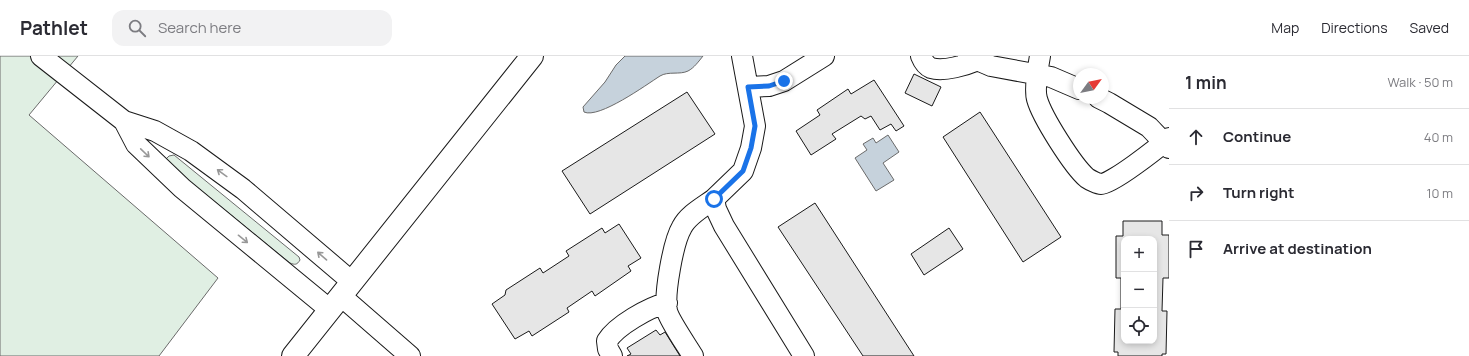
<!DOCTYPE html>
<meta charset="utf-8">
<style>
:root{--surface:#fff;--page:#f2f2f3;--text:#2b2b33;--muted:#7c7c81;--line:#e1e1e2}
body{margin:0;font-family:Manrope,sans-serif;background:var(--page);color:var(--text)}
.controls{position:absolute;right:12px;bottom:12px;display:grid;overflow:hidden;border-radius:8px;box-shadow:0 2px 6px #0003}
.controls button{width:36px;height:36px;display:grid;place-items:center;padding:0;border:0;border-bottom:1px solid var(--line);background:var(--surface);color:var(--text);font:20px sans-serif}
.compass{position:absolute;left:1073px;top:12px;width:36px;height:36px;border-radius:50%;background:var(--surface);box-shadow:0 2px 6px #0003;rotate:57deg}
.stop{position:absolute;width:12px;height:12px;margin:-9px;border:3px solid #1a73e8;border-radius:50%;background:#fff}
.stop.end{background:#1a73e8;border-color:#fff;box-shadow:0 1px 4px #0008}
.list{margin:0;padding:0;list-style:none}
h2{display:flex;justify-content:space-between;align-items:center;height:52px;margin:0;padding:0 16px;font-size:17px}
h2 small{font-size:13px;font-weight:400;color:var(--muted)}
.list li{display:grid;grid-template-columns:26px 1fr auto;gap:12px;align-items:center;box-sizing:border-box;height:56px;padding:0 16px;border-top:1px solid var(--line)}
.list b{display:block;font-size:15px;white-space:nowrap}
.list em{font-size:13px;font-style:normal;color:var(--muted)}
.icon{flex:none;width:22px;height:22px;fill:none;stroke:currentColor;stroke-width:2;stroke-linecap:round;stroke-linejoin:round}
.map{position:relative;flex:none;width:1169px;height:300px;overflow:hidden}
header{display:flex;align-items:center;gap:24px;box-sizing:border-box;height:56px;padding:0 20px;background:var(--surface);border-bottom:1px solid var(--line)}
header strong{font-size:19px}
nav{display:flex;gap:22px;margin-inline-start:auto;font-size:14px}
.search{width:280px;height:36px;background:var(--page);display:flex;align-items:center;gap:10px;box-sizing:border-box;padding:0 14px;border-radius:12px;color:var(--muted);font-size:15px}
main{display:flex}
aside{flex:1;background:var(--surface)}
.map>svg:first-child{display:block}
.green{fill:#e0efe3;stroke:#6a6a6a}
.water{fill:#c6d2dc;stroke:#6a6a6a}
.building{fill:#e6e6e6;stroke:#1a1a1a;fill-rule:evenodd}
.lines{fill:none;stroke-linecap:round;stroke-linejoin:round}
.minor-casing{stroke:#1a1a1a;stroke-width:22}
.primary-casing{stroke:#1a1a1a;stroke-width:24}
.minor{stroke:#fff;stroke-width:20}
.primary{stroke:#fff;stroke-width:22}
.oneway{stroke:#989898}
.route{stroke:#1a73e8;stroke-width:5}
</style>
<header>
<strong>Pathlet</strong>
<div class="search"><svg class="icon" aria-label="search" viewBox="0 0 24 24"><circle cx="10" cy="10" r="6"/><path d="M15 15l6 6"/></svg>Search here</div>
<nav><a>Map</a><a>Directions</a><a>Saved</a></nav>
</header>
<main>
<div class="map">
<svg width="1169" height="300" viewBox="0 0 1169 300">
<rect width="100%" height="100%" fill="#fff"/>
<!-- green -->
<path class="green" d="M0 0H78L29 59 218 222 159 300H0Z
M174 99 299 201 300 204C297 209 295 209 290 207L167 107 166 103 169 100Z"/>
<!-- water -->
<path class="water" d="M625 0H703C699 5 694 12 688 15 680 19 668 15 660 20 646 29 599 63 584 56L583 51 605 26 616 9Z
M888 79 899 96 883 107 894 124 876 135 855 102 867 94 863 88 873 82 876 87Z"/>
<!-- building -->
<path class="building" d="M914 18 941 31 932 50 905 37Z
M874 24 904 70 896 75 891 68 880 74 871 60 865 63 861 60 832 78 836 83 811 99 796 75 820 59 817 54 848 33 851 38Z
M687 36 715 78 590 158 562 115Z
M980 56 1061 181 1023 206 943 81Z
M815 147 914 300H863L778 171Z
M1123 165H1162V179H1169V222H1163L1162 255H1167L1166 298H1162V300H1118V296H1114L1115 253H1121V222H1116V180H1123ZM1124 183H1154V285H1124Z
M619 168 641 202 628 210 631 215 595 240 592 235 567 252 569 256 532 280 529 275 515 283 492 248 505 239 506 234 540 212 543 217 569 200 566 195 602 172 605 177Z
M949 172 963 193 924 219 911 198Z
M656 274 660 279 665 276 680 300H627L631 298 627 292Z"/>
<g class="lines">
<defs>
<path id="minor" d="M41 0 124 65 155 75 191 95 243 133 351 225
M742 0 755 70 751 92 743 115 714 143 716 153 724 170 804 300
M921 0C923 5 926 10 931 12 944 16 966 9 978 4
M968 0 991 10 1051 21 1079 33
M1040 0C1038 11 1034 33 1037 43 1042 61 1073 110 1087 122 1090 124 1098 128 1101 128 1112 128 1159 91 1169 82
M748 31 769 30 784 25 824 0
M1099 42 1109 47 1149 71 1169 92
M124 65 136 88 182 132 329 253
M341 240 410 300
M612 300 608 293 607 285C616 270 649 251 667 247
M693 300C687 290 669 264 667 255 664 238 673 186 682 171 688 159 703 151 714 143"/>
<path id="primary" d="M293 300 532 0"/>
</defs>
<!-- minor casing -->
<use href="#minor" class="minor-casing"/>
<!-- primary casing -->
<use href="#primary" class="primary-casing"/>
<!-- minor -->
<use href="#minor" class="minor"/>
<!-- primary -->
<use href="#primary" class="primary"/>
</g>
<!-- one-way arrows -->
<defs><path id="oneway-shaft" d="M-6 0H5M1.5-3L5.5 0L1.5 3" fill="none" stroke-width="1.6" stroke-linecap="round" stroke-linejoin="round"/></defs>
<g class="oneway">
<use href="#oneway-shaft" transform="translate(145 97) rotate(44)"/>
<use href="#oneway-shaft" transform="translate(222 117) rotate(-144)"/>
<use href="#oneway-shaft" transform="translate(243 183) rotate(39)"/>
<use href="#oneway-shaft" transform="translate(322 200) rotate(-139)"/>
</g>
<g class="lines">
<!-- route -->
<path class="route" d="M714 143 743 115 751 92 755 70 748 31 769 30 784 25"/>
</g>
</svg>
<div class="controls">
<button>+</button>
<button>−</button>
<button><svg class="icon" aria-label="locate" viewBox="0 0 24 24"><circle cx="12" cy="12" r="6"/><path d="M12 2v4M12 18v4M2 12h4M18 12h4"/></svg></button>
</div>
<svg class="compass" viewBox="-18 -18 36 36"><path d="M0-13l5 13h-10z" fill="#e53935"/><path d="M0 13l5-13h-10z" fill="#7c7c81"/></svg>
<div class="stop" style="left:714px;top:143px"></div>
<div class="stop end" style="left:784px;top:25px"></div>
</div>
<aside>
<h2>1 min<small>Walk · 50 m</small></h2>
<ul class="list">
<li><svg class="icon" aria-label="ahead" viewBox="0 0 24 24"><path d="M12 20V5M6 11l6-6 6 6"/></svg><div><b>Continue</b></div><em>40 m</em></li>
<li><svg class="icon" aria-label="right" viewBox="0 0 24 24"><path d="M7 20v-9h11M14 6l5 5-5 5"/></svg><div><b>Turn right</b></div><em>10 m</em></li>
<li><svg class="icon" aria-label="arrive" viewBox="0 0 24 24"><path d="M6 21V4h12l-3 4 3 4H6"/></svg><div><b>Arrive at destination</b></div></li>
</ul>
</aside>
</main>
